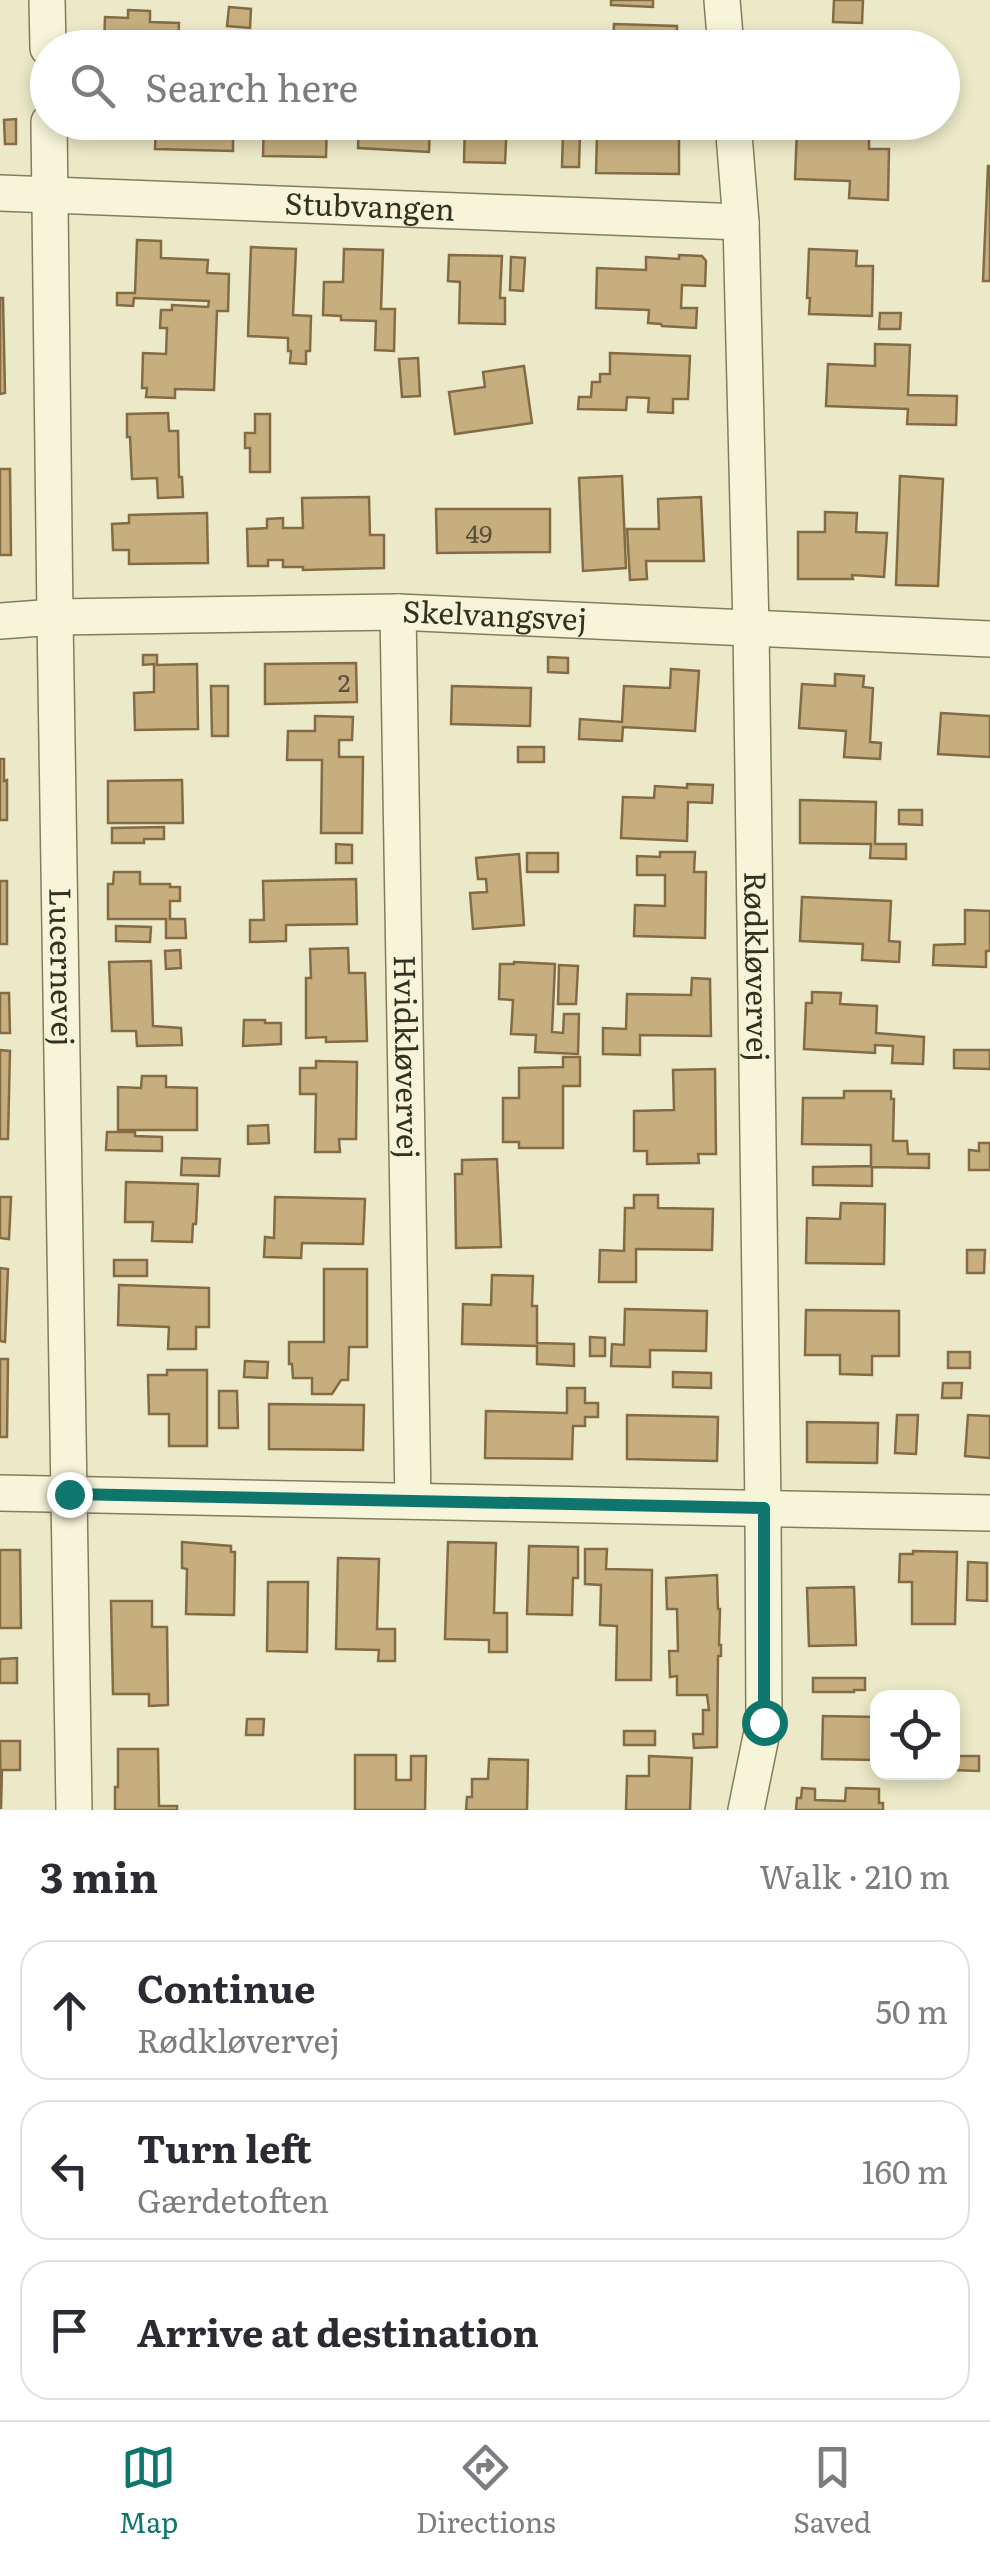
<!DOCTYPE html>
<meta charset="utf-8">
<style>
:root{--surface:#fff;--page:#f7f7f7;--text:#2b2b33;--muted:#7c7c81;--line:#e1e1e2;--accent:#0f766e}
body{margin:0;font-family:Literata,serif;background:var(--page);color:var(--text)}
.controls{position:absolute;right:30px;bottom:30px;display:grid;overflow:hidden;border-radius:20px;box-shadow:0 5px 15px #0003}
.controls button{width:90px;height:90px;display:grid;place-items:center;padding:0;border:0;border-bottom:2px solid var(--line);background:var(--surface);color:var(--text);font:50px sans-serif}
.stop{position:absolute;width:30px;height:30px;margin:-22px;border:8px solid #0f766e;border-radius:50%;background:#fff}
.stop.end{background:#0f766e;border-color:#fff;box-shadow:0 2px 10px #0008}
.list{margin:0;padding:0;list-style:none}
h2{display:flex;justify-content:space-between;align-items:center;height:130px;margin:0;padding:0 40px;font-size:42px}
h2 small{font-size:32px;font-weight:400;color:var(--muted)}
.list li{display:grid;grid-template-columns:65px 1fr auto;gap:30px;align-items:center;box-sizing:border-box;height:140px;margin:0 20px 20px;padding:0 20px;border:2px solid var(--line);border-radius:30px}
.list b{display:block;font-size:38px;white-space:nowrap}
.list p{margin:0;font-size:32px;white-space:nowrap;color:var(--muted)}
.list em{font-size:32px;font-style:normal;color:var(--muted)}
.icon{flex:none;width:55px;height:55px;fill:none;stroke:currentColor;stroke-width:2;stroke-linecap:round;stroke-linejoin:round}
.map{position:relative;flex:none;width:990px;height:1810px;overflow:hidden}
.search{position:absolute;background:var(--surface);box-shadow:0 5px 15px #0003;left:30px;right:30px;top:30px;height:110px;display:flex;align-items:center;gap:25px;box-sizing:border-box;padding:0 35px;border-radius:55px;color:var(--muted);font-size:38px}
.sheet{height:610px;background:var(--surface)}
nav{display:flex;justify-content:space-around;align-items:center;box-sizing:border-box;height:140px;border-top:2px solid var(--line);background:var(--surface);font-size:28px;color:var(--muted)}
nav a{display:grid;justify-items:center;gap:5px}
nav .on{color:var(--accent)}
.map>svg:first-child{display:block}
.building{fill:#c7ae7f;stroke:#836c45;stroke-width:2.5}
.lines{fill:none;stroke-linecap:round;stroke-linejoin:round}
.minor-casing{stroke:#857c5d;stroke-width:38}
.minor{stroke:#f6f5d9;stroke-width:35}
.route{stroke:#0f766e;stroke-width:12}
.labels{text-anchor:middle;stroke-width:8;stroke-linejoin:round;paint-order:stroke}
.number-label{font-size:25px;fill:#5b5038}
.street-label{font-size:30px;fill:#373020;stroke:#f3f2d6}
</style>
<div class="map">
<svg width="990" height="1810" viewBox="0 0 990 1810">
<rect width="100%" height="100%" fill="#ebe9c7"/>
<!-- building -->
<path class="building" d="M611 0H653V7L611 5Z
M834 0H863L862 23 833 22Z
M229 7 251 9 250 28 227 26Z
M128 10 150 11V22L179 23 178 48H104L105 17 128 18Z
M614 24 677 26V48H613Z
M783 34 824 36 823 48H782Z
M16 119V144H5L4 120Z
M156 122H258V137H233V151L155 149Z
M264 122H327L326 157 263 156Z
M359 122H430L429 152 358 148Z
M465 122H507L505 163 464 162Z
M600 122 630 123V134L679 135V174L596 173 597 134 600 133Z
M797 129 869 131V149H889L888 200 849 198 850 181 795 179Z
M563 132H580L579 167H562Z
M988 166H990V281H983Z
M137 240 161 241V258L208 260 207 273 229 274 228 311H217L214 390 175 389V398L146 397 147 388H142L143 353 166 354 167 328H160L161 310H172V305L208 307 209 301 134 298 133 306 117 305V293H135Z
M251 247 296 249 293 315 311 316 310 351H306V364L290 363 291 351H288V338L248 336Z
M344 249 383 250 381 309H395L394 351 375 350 376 321 341 320V316L323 315 324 282H343Z
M809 249 857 251 856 266H873L872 316 809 314 810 298H807Z
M449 255 502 256 500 298H505V324L459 323 460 282 448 281Z
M679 255 702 256 706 261 705 286 682 285 681 308H697L696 328 662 326 661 324 648 323 649 310 596 308 597 268 646 270V257L679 259Z
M511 257 525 258 523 291 510 290Z
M0 298H3L5 393 0 394Z
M880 313H901L900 329H879Z
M875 344 910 345 908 395 957 396 956 425 907 424 908 409 826 406 828 364 875 366Z
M610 353 690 356 688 399H673V413L648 412 649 398 627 397 626 410 578 409 579 397H591L592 382H600V374H610Z
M418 358 420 396 402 397 399 359Z
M524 366 532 423 455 434 449 392 485 387 483 372Z
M168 413 169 431H178L179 477H182L183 497 158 498 157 478 132 479 130 437H127V414Z
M255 414H270V472H250V448H245V433H255Z
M0 469H10L11 555H0Z
M622 476 626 568 583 571 579 478Z
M900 476 943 479 938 586 896 585Z
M369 497 370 535H384V568L303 570V567H283V560H268V566H248L247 529 267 528V519L283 518V528H303L302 498Z
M701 497 704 561H646L647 579 630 580 627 529H659L658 499Z
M436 509H550V552L437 553Z
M825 512 857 513 856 532 887 533 884 577 852 575 853 579H798V532H825Z
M207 513 208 563 129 564V550H113L112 524 129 523V515Z
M143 655H157V665L197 664 198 729 135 730 134 693 154 692V664L143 665Z
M548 657 568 658V673L548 672Z
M356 663 357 702 265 704V664Z
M671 669 699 671 695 731 623 727 622 741 579 739 580 719 622 722 624 686 670 688Z
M835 674 864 676 863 687 873 688 870 742 881 743 880 759 844 757 846 731 799 728 802 684 835 686Z
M211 686H228V736H212Z
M452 686 531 688 530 726 451 724Z
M941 713 990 716V757L938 754Z
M315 716 353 717 352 740H339V757H363L362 833H321L322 760H287L288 731H315Z
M518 747H544V762H518Z
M0 759H4V781L7 780V820H0Z
M182 780 183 823H108V781Z
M687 784 713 785 712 803 688 802 687 841 621 838 623 797 654 798 655 786 687 788Z
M800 800 876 802 875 844H906V859L870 858 871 844 800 843Z
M899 810H922V825L899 824Z
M164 827V839H144V843H112V828Z
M336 844 352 845V863H336Z
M660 852H695L694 872H706L705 938 634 936 635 905 665 906V875H637V856L660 857Z
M527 853H558V872H527Z
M519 854 524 925 473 929 470 893 487 892 486 879H478L476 858Z
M114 872H140V884H170V887H180V901H170V919H185L186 938H166V919H108V884H113Z
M356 879 357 924 286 925V941L250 942V920H264L263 881Z
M0 881H7V944H0Z
M802 897 891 901 889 941 900 942 899 962 862 960 863 944 800 941Z
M965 910 990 911V951H986V967L933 965 934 945 965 944Z
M116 926 151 927 150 942 116 941Z
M348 948 349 973H365L367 1041 326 1042V1037L306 1038V978H311L310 949Z
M180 950 181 968 166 969 165 951Z
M151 961 153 1026 181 1028 182 1045 137 1046 136 1031H112L109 962Z
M514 962 555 964 552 1032 563 1033 564 1014H579L578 1054 535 1052 536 1035 511 1034 513 1000 499 999 500 964H514Z
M559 965 578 966 576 1004H558Z
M692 978 710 979 711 1036 640 1035V1055L603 1054V1028L626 1029 627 994 691 995Z
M812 992 841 993 840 1004 877 1006 876 1033 924 1037 923 1064 892 1063 893 1046 875 1045V1053L804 1049 806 1003H812Z
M0 993H9L10 1033H0Z
M244 1020H265V1023H281V1044L243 1046Z
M0 1050 10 1051 8 1139H0Z
M954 1050H990V1069L954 1068Z
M563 1057H580V1086H563V1148H519V1142H503V1098H519V1068L563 1067Z
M316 1061 357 1062 356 1139H339L340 1152H315L316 1094H300V1068H316Z
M715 1069 716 1154H698L699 1163 647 1164V1151H634V1111L674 1110 673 1070Z
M142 1076H166V1087L197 1088V1130H118V1087L141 1088Z
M844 1091H891V1099H894L893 1141H907L908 1154H929V1168L872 1167V1186L813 1185V1167L871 1166V1145L802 1144 803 1098H844Z
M268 1125 269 1143 248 1144V1126Z
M107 1132H135V1136L162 1137V1151L106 1150Z
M979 1143H990V1170H969V1150L979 1151Z
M182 1158 220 1159 219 1176 181 1175Z
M497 1159 501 1247 456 1248 455 1174H462V1160Z
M126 1182 198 1184 196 1224H193L192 1242 152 1241 153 1222H125Z
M634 1195H658V1208L713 1209 712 1250 636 1249V1282H599L600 1250 624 1251 625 1208H634Z
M0 1197H11L9 1239 0 1238Z
M275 1197 365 1199 363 1244 302 1243 301 1258 264 1257 265 1237 274 1238Z
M841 1203 885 1204 884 1264 806 1263 807 1218 840 1219Z
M967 1250H985L984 1273H967Z
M114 1260H147V1276H114Z
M0 1268 8 1269 5 1342 0 1341Z
M324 1269H367V1347H349L348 1380H341L332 1394H312V1378H293L292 1364H289V1342H324Z
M492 1275 533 1276 532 1306H537V1343L574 1344V1366L537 1364V1346L462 1344 463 1304 491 1305Z
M119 1285 209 1288V1327H196V1349H168L169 1327 118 1325Z
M625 1309 707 1311 706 1351 650 1350V1367L611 1366 612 1344 624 1345Z
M806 1310 899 1311V1356H872V1375L840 1374V1355H805Z
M590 1337 605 1338V1356H590Z
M948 1352H970V1368H948Z
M0 1359H8L7 1437H0Z
M245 1361 268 1362 267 1378 244 1377Z
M167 1370H207V1446H169V1414H149L148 1375H167Z
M673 1372 711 1373V1388L673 1387Z
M943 1383H962L961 1398H942Z
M567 1388H585V1403H598V1417H585V1426H573L572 1459 485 1458 486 1411 567 1413Z
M219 1391H237L238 1428H219Z
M269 1404 364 1405 363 1450 269 1449Z
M627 1415 718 1417 717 1461 627 1459Z
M897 1415H918L916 1454 895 1453Z
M968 1415 990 1416V1458L965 1456Z
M807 1422 878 1423 877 1463 807 1462Z
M182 1542 231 1546V1552H235L234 1615 186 1614 187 1569 182 1568Z
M448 1542 496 1543 494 1613H507V1652H489V1640L445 1639Z
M529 1546 578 1547V1578H573L572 1615 527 1614Z
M585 1549H607L606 1569 652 1570 651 1680H616L617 1626 600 1625 601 1585 585 1584Z
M0 1550H20L21 1628H0Z
M913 1551 957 1552 955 1624H912V1582H899L900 1554H913Z
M338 1558 379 1559 377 1629H395V1661H378L379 1650 336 1649Z
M968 1562 987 1563V1601L967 1600Z
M717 1575 718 1609H720L719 1645H721V1656H718L717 1747 694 1748 693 1734H703V1710H709L707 1695H677V1676L670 1677 669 1651H678L677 1609H667L666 1578Z
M268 1582H308L307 1652 267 1651Z
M854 1587 856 1645 809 1646 807 1588Z
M111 1601H152V1627H167L168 1705 149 1706V1694H113Z
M17 1658V1683H0V1659Z
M813 1678H865V1690H854V1692H813Z
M823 1716 878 1717V1760L822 1759Z
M247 1719H264L263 1735H246Z
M624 1731H655V1745H624Z
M0 1741H20V1770H2L1 1809Z
M118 1749H158L159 1806H177V1810H115V1787H118Z
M355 1755H396V1780H411V1756H426L425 1810H355Z
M649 1756 692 1758 690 1810H626L627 1776H649Z
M952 1756H979V1771L952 1770Z
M489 1759 528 1760 527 1810H466L467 1797H472V1779H488Z
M802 1788 815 1789V1800L845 1801 846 1788 879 1789V1803H883V1810H796L797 1798H801Z"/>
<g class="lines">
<defs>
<g id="minor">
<path d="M47 0 48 48"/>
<path d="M722 0 726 48"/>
<path id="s1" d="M49 122 55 617 74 1810"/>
<path id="s2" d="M733 122 741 222 751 627 763 1508 764 1722 746 1810"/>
<path id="s3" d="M0 193 741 222"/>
<path id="s4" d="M398 612 413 1501"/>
<path id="s5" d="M0 621 55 617 398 612 990 639"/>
<path d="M0 1493 990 1513"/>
</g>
</defs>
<!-- minor casing -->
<use href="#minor" class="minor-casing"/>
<!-- minor -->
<use href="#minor" class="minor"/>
</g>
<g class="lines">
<!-- route -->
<path class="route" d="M69 1494 764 1508V1722"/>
</g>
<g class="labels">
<!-- number labels -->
<g class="number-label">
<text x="479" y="543">49</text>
<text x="344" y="692">2</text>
</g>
<!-- street labels -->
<g class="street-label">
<text dy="10" stroke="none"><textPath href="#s3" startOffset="370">Stubvangen</textPath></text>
<text dy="10" stroke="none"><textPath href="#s5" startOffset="495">Skelvangsvej</textPath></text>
<text dy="10" stroke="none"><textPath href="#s1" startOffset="845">Lucernevej</textPath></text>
<text dy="10" stroke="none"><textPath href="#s2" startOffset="845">Rødkløvervej</textPath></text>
<text dy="10" stroke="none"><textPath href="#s4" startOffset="445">Hvidkløvervej</textPath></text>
</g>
</g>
</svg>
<div class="controls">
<button><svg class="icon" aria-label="locate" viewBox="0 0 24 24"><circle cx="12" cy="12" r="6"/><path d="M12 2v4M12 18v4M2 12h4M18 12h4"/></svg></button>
</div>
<div class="stop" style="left:764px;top:1722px"></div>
<div class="stop end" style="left:69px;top:1494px"></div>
<div class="search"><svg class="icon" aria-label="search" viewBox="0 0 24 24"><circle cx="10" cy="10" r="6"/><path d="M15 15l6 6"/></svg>Search here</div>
</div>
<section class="sheet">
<h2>3 min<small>Walk · 210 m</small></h2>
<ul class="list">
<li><svg class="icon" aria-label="ahead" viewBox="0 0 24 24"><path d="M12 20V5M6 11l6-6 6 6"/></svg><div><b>Continue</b><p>Rødkløvervej</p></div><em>50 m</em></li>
<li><svg class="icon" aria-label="left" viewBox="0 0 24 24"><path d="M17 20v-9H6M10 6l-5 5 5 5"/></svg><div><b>Turn left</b><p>Gærdetoften</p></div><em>160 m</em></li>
<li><svg class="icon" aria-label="arrive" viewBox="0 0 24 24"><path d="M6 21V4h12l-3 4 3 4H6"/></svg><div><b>Arrive at destination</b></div></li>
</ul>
</section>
<nav>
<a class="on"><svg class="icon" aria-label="map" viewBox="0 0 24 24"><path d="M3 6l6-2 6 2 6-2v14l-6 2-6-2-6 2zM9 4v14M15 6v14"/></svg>Map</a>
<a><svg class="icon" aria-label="directions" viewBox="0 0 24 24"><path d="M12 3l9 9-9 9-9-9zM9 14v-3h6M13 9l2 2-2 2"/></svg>Directions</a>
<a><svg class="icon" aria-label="saved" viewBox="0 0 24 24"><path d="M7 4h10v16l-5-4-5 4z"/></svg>Saved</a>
</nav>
